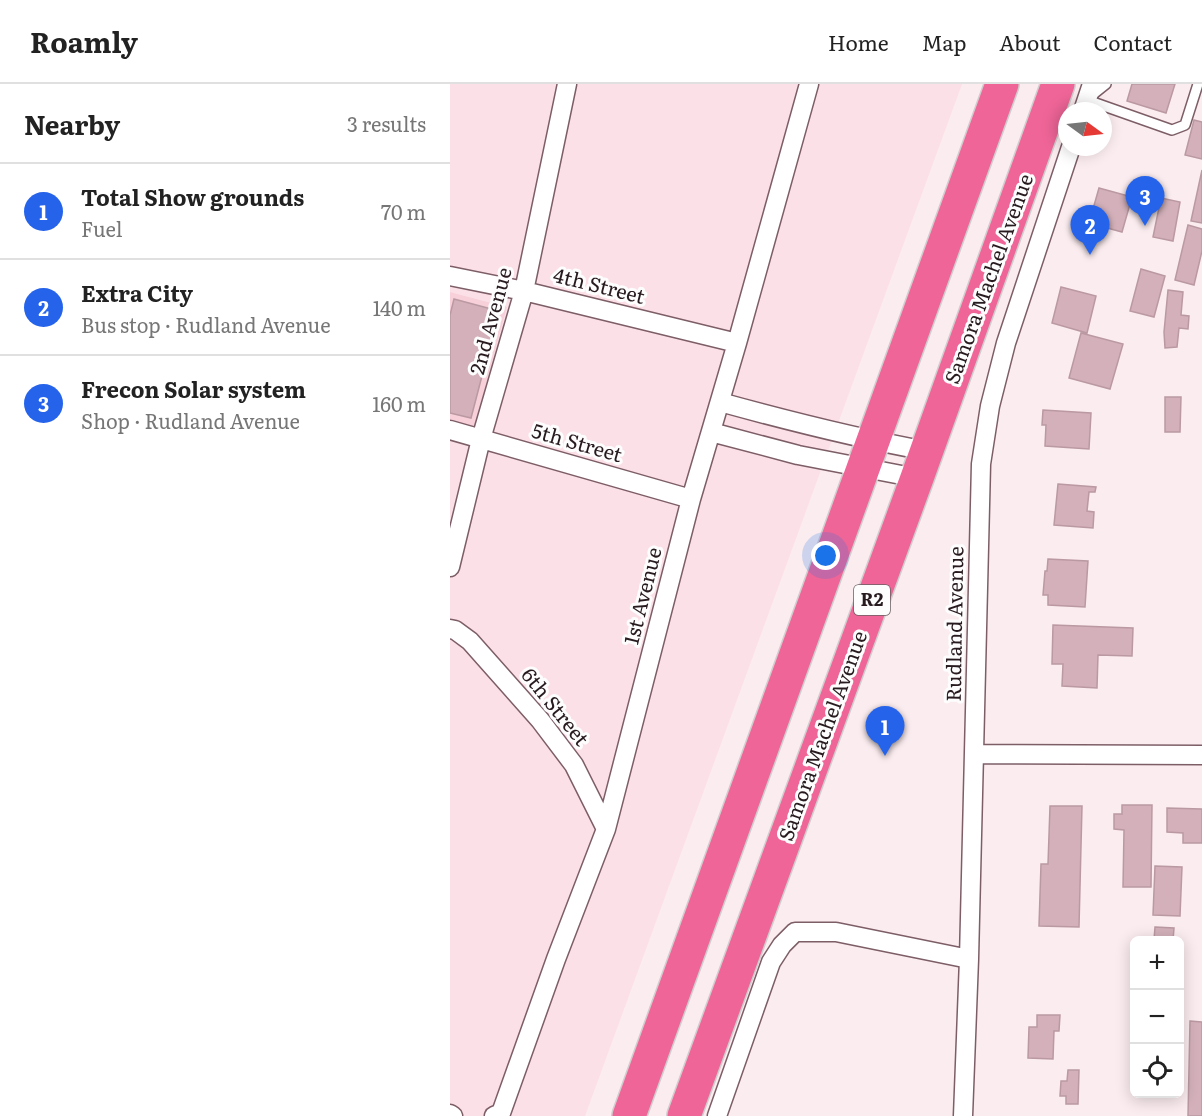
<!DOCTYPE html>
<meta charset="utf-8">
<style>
:root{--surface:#fff;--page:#f2f2f2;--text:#222;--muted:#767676;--line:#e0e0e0;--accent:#2563eb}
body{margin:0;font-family:Literata,serif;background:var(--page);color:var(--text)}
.controls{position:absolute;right:18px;bottom:18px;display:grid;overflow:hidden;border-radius:9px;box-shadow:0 3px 15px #0003}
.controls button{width:54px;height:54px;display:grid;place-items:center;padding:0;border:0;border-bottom:2px solid var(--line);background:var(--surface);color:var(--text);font:30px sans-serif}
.compass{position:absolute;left:608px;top:18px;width:54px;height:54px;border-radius:50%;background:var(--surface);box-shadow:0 3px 15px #0003;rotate:105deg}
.you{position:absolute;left:376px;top:472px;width:21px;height:21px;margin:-15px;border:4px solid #fff;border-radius:50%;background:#1a73e8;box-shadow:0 0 0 9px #1a73e833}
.badge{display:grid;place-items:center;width:39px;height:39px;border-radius:50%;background:var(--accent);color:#fff;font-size:20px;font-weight:700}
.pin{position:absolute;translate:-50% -50px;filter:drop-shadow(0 2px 3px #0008)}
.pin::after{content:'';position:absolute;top:32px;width:21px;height:18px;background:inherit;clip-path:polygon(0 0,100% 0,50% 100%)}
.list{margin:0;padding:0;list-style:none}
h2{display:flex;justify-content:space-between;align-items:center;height:78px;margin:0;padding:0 24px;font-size:26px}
h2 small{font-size:20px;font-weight:400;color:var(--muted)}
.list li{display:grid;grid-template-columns:39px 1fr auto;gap:18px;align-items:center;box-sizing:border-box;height:96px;padding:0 24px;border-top:2px solid var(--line)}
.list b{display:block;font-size:22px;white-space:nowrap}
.list p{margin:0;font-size:20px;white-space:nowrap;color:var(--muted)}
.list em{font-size:20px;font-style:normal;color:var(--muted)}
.icon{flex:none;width:33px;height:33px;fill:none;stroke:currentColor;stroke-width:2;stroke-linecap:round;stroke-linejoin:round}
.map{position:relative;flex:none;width:752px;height:1032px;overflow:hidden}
header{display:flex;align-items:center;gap:36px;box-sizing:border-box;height:84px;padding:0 30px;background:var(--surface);border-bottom:2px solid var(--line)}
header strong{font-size:28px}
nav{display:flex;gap:33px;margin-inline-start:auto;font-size:21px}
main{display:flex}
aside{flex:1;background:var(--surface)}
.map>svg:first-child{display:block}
.built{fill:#fce0e7}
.green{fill:#f7d0da}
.building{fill:#d3b0ba;stroke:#bb99a2;stroke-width:1.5}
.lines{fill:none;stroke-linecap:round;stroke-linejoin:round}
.lane-casing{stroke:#7d5e67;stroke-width:12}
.street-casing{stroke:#7d5e67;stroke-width:21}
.highway-casing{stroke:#d0cdce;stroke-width:36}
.lane{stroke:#fff;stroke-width:9}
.street{stroke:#fff;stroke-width:18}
.highway{stroke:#ef6597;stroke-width:33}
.labels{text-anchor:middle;stroke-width:6;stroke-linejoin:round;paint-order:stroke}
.shield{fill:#fdfdfd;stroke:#685f62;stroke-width:1.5}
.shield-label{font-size:18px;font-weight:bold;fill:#281b1f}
.street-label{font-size:20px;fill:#281b1f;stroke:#fdfdfd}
</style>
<header>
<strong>Roamly</strong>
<nav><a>Home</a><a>Map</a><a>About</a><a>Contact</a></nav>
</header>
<main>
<aside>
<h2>Nearby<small>3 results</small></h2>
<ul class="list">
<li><span class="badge">1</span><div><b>Total Show grounds</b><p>Fuel</p></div><em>70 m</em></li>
<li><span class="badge">2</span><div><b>Extra City</b><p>Bus stop · Rudland Avenue</p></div><em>140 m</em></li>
<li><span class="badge">3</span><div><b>Frecon Solar system</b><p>Shop · Rudland Avenue</p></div><em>160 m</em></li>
</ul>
</aside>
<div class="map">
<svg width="752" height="1032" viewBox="0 0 752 1032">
<rect width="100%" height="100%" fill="#fbecef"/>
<!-- built -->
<path class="built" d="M0 0H512L135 1032H0V339L57 223 0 208Z"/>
<!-- green -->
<path class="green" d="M0 208 57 223 24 344 0 339Z"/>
<!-- building -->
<path class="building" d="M682 0H725L716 29 677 17Z
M744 36 752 38V75L735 71Z
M752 86V139L741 137Z
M649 104 682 113 672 148 639 139Z
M711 114 730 118 723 157 703 153Z
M738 141 752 145V167L744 201 725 196Z
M691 185 715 192 704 233 680 227Z
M611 203 646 212 637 249 602 239Z
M718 206 733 208 731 231 739 232 738 245 729 244 727 263 715 264 714 248Z
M4 215 49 227 21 334 0 329V231Z
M631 249 673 260 660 305 619 294Z
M715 313H731L730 348H715Z
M593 326 641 329 639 365 595 362 596 341H592Z
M608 400 646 403 645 408H639L637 427 644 428 643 444 604 441Z
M598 475 638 477 635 523 598 521V511H593L595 487H597Z
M603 541 683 544 682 572 648 571 647 604 612 602 613 580H602Z
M672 721H702L701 803H673L674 746 664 745V730H672Z
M600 722H632L629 843 589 842 591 780H598Z
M717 724 752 725V759H733V749L717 748Z
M705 782 732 783 730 832 703 831Z
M705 843 724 844 723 856H704Z
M587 931H610L609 947H604L603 975 578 974 579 943H587Z
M740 937 752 938V1032H738Z
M618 986H629L628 1020H616V1012H610L611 997H617Z"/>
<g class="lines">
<defs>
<path id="lane" d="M641 12 656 0
M637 16 722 46 735 41 748 0"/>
<path id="street" d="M633 27 642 0
M0 192 74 207 287 259
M270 318C339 337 406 354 477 367
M0 346 241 415
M261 348 348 371 467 394
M0 483 31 355 74 207 117 0
M0 545 5 546 20 557 90 636 124 681 156 745
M524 670 752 671
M0 1030 3 1032
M44 1032 51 1029 106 875 156 745 241 415 287 259 359 0
M267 1032 321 878 332 861 345 848H386L519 875
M513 1032 519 875 531 380 540 322 556 259 621 63"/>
<path id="highway" d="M179 1032 552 0
M234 1032 467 394 608 0"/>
</defs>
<!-- lane casing -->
<use href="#lane" class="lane-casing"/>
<!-- street casing -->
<use href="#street" class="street-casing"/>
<!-- highway casing -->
<use href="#highway" class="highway-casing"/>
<!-- lane -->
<use href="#lane" class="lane"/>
<!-- street -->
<use href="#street" class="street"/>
<!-- highway -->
<use href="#highway" class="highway"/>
</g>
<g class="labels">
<!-- shield labels -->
<rect class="shield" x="404" y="501" width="36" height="30" rx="4.5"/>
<g class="shield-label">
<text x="422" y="522">R2</text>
</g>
<!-- street labels -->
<g class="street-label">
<text transform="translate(539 195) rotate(-70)" y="7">Samora Machel Avenue</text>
<text transform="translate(149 202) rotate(14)" y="7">4th Street</text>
<text transform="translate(41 237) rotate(-75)" y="7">2nd Avenue</text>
<text transform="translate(127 359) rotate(16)" y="7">5th Street</text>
<text transform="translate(193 512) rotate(-76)" y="7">1st Avenue</text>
<text transform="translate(505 540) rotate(-89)" y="7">Rudland Avenue</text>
<text transform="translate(105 623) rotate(51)" y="7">6th Street</text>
<text transform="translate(373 652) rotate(-70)" y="7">Samora Machel Avenue</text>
</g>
</g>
</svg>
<div class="controls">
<button>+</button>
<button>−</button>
<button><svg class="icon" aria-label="locate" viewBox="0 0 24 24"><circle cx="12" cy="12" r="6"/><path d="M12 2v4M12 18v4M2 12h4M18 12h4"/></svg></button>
</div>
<svg class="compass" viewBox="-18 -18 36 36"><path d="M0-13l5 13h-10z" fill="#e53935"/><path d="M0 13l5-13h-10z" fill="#767676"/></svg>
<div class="you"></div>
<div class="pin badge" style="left:435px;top:672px">1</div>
<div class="pin badge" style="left:640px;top:171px">2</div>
<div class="pin badge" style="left:695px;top:142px">3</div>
</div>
</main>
